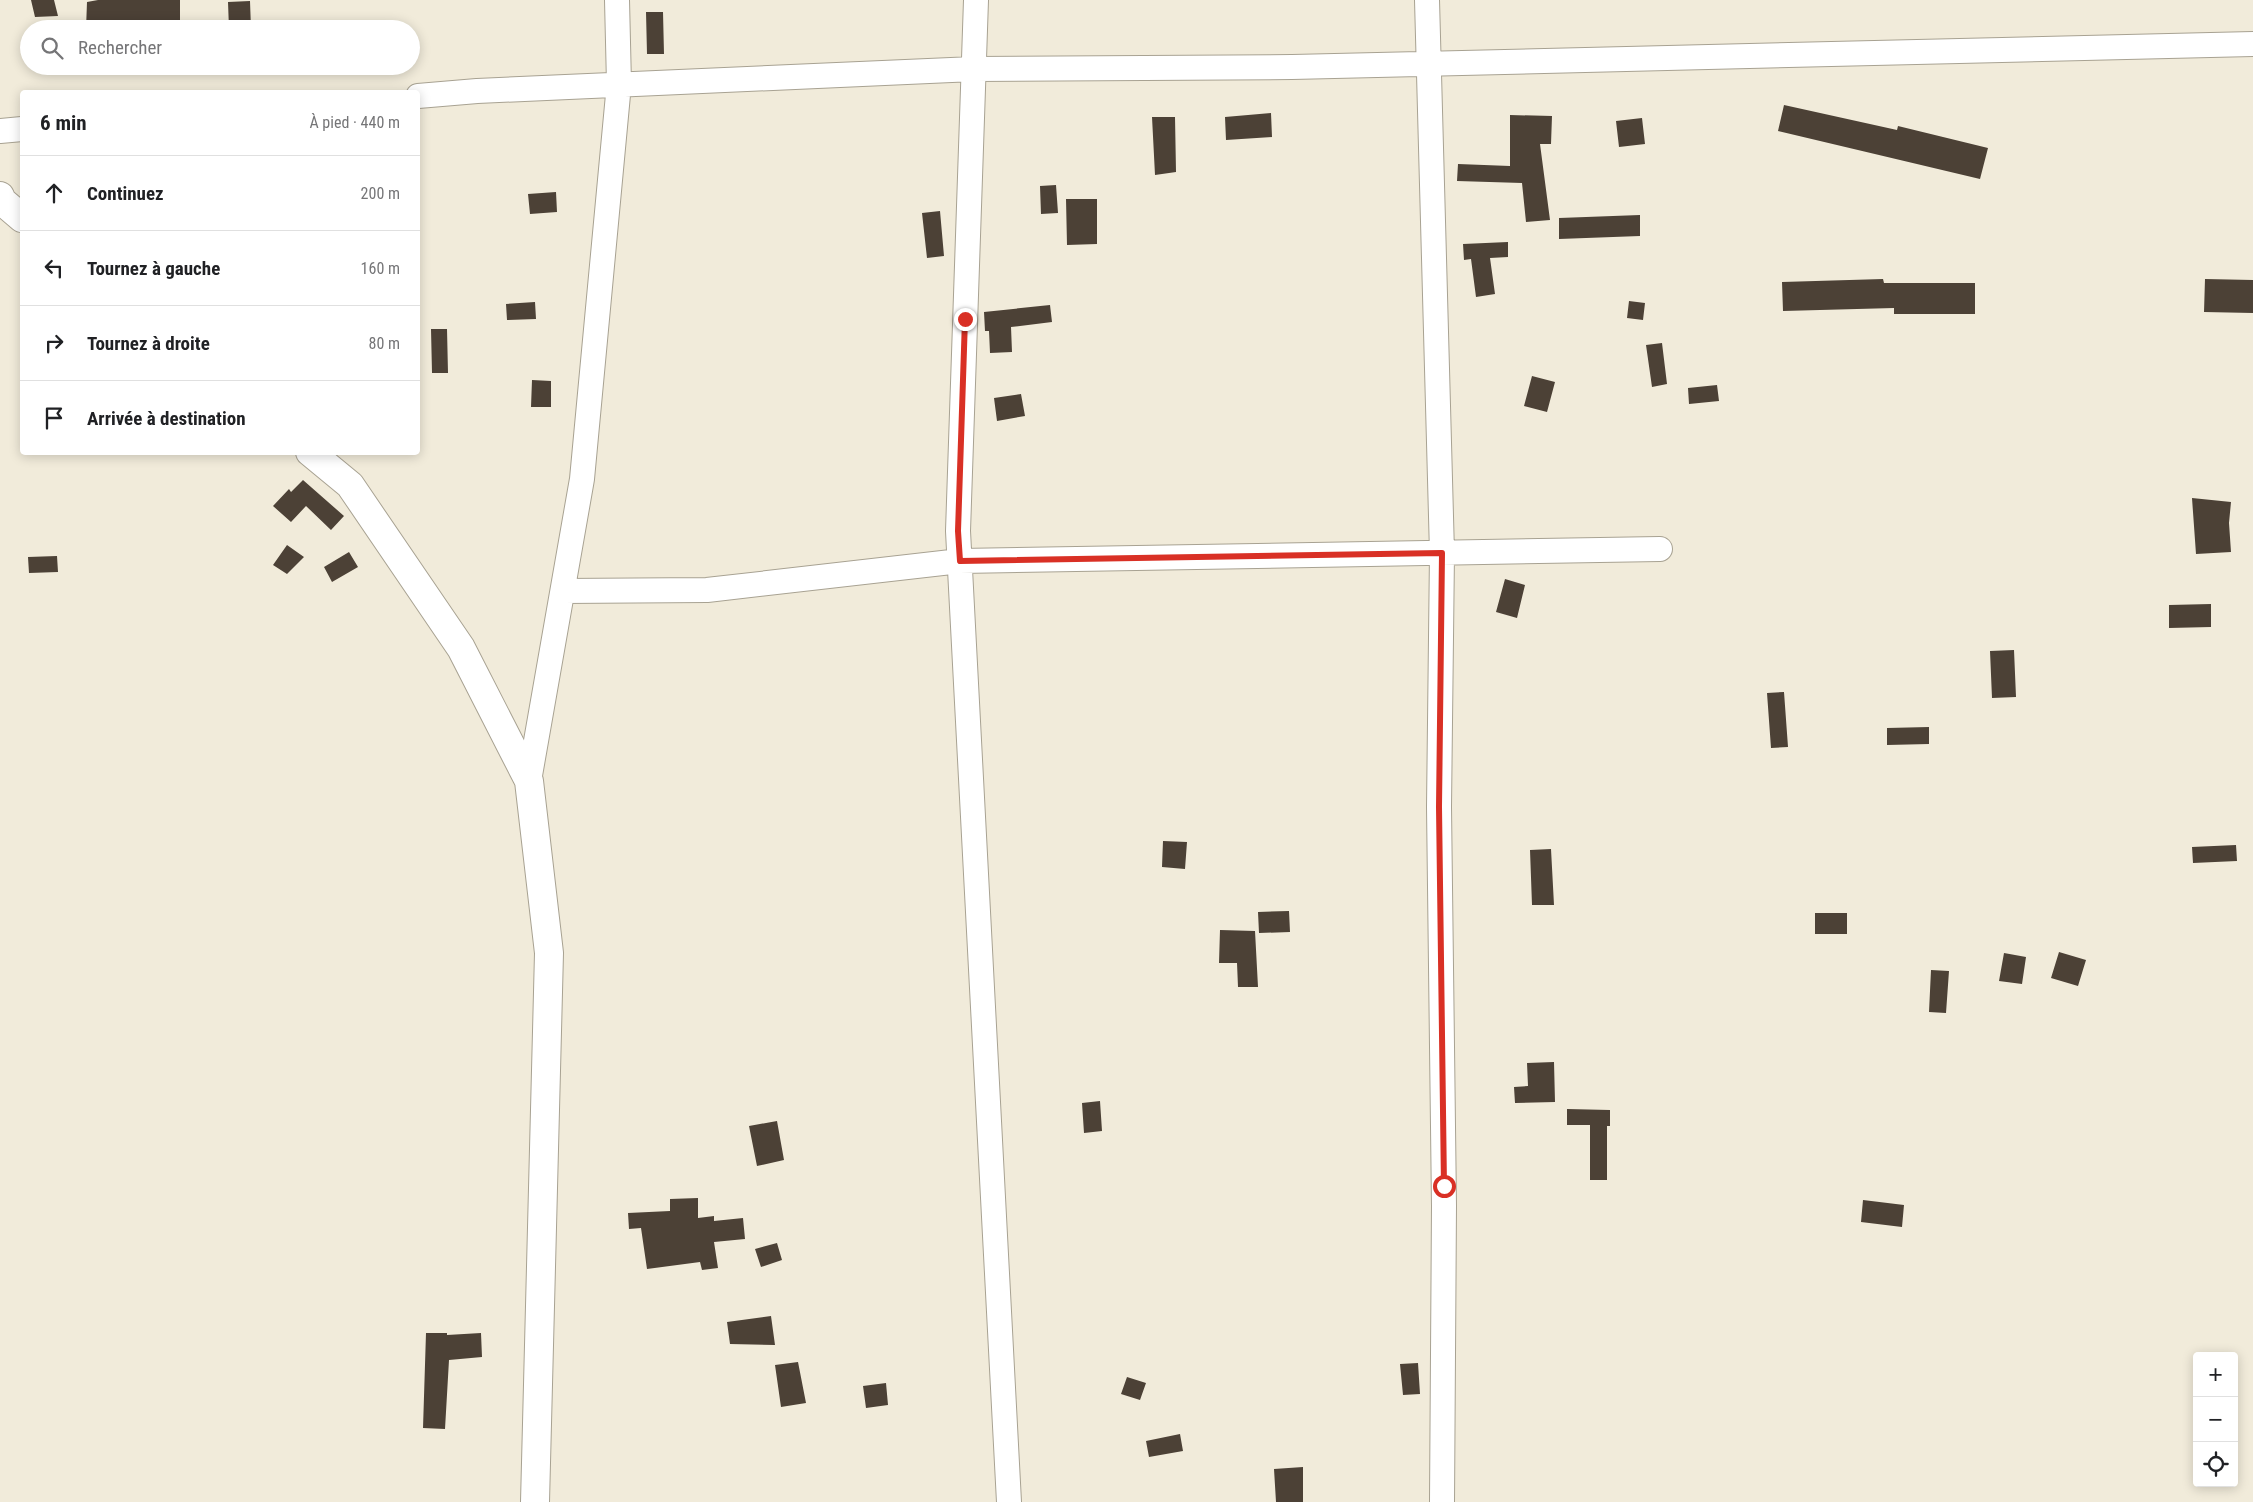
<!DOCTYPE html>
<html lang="fr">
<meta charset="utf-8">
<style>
:root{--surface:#fff;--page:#f2f2f2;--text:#202124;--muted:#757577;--line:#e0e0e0}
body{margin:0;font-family:"Roboto Condensed",sans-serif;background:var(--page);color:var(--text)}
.controls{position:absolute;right:15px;bottom:15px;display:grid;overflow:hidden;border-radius:5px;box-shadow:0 2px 12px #0003}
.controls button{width:45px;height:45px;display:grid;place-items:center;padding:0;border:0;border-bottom:1px solid var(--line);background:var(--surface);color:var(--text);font:25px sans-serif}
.stop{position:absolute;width:15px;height:15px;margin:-11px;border:4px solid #d93025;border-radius:50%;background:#fff}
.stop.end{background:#d93025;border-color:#fff;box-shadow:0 1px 5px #0008}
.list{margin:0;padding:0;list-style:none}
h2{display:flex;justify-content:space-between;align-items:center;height:65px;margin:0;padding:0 20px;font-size:21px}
h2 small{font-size:16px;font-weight:400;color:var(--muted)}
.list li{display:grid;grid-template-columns:32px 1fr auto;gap:15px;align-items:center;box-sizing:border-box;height:75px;padding:0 20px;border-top:1px solid var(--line)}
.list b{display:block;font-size:19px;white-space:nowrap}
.list em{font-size:16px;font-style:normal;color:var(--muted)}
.icon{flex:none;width:28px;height:28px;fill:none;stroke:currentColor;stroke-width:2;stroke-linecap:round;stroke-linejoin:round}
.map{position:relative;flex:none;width:2253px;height:1502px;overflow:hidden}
.search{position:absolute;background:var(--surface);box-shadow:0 2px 12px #0003;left:20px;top:20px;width:400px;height:55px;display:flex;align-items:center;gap:12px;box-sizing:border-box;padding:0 18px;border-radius:28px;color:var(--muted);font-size:19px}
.panel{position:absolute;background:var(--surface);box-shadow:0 2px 12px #0003;left:20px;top:90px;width:400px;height:365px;border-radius:5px}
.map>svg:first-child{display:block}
.building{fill:#4c4136}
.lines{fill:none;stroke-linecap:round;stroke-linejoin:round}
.minor-casing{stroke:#a8a292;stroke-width:26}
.major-casing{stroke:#a8a292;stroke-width:30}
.minor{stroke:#fff;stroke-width:24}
.major{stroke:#fff;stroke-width:28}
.route{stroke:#d93025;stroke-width:6}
</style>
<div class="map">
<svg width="2253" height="1502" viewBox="0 0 2253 1502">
<rect width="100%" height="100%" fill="#f1ebda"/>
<!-- building -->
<path class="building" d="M31 0H54L58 16 35 17Z
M98 0H180V29H86L87 2Z
M250 1 251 29H229L228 2Z
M646 12H663L664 54H647Z
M1784 105 1897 130 1898 126 1988 148 1980 179 1778 131Z
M1271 113 1272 137 1226 140 1225 117Z
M1510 115 1552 116 1551 144H1540L1550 220 1526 222 1522 183 1457 181 1458 164 1510 166Z
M1152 117H1175L1176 172 1155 175Z
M1642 118 1645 144 1619 147 1616 121Z
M1056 185 1058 213 1041 214 1040 186Z
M556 192 557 212 530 214 528 194Z
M1066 199H1097V244L1067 245Z
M940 211 944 256 927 258 922 213Z
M1640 215V236L1559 239V218Z
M1508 242V257L1490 258 1495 294 1476 297 1471 259 1464 260 1463 244Z
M1883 279 1884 283H1975V314H1894V308L1783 311 1782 282Z
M2205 279 2253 280V313L2204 312Z
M1629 301 1645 303 1643 320 1627 318Z
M535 302 536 319 507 320 506 304Z
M1050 305 1052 322 1011 327 1012 352 990 353 989 331H985L984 312Z
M431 329H447L448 373H432Z
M1662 343 1667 384 1652 387 1646 345Z
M1532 376 1555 382 1547 412 1524 406Z
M532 380 551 381V407H531Z
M1717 385 1719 401 1689 404 1688 388Z
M1021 394 1025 416 997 421 994 398Z
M303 480 344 516 331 530 306 506 291 522 273 506 289 489 291 492Z
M2192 498 2231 502 2229 523 2231 552 2196 554Z
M287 545 304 557 287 574 273 565Z
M349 552 358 567 332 582 324 567Z
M57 556 58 572 29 573 28 557Z
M1505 579 1525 585 1517 618 1496 612Z
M2211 604V627L2169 628V605Z
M2014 650 2016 697 1992 698 1990 651Z
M1784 692 1788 747 1771 748 1767 693Z
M1929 727V744L1887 745V728Z
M1163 841 1187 842 1185 869 1162 867Z
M2236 845 2237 861 2193 863 2192 847Z
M1551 849 1554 905H1532L1530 850Z
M1289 911 1290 932 1259 933 1258 912Z
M1815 913H1847V934H1815Z
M1220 930 1255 931 1258 987H1238L1237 963H1219Z
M2059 952 2086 960 2078 986 2051 978Z
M2004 953 2026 957 2022 984 1999 981Z
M1931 970 1949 971 1946 1013 1929 1012Z
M1554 1062 1555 1102 1515 1103 1514 1087 1528 1086 1527 1063Z
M1100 1101 1102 1131 1084 1133 1082 1103Z
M1567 1109 1610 1110V1126H1607V1180H1590V1125H1567Z
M777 1121 784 1160 757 1166 749 1126Z
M698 1198V1218L714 1216V1221L743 1218 745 1239 714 1242 718 1268 702 1270 700 1262 647 1269 641 1228 629 1229 628 1213 670 1211V1199Z
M1863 1200 1904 1205 1902 1227 1861 1222Z
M777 1243 782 1260 761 1267 755 1249Z
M771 1316 775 1345 730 1344 727 1322Z
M426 1333H447V1335L481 1333 482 1357 449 1360 445 1429 423 1428Z
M798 1362 806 1403 781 1407 775 1365Z
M1418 1363 1420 1394 1403 1395 1400 1364Z
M1127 1377 1146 1383 1140 1400 1121 1394Z
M886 1383 888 1405 866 1408 863 1386Z
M1180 1434 1183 1451 1149 1457 1146 1441Z
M1303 1467V1502H1276L1274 1469Z"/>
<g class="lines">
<defs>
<path id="minor" d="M976 0 958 531 1009 1502
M1427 0 1442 553 1439 807 1444 1206 1442 1502
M418 96 477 91 974 69 1292 67 2253 44
M0 131 22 129
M563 591 707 590 960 561 1660 549
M529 781 582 479 619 84 617 0"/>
<path id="major" d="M0 196 2 201 22 218
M310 452 350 485 461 648 529 781 549 953 535 1502"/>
</defs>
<!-- minor casing -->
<use href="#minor" class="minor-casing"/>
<!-- major casing -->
<use href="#major" class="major-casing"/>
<!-- minor -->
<use href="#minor" class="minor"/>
<!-- major -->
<use href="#major" class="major"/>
</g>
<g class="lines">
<!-- route -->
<path class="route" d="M965 319 958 531 960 561 1442 553 1439 807 1444 1186"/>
</g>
</svg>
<div class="controls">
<button>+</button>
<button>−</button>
<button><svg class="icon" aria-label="locate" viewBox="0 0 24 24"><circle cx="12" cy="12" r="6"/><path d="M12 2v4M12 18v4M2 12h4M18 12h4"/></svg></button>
</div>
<div class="stop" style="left:1444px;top:1186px"></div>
<div class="stop end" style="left:965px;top:319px"></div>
<div class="search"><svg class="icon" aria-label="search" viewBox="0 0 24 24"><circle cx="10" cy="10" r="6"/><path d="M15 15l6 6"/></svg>Rechercher</div>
<section class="panel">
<h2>6 min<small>À pied · 440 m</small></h2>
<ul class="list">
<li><svg class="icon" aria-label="ahead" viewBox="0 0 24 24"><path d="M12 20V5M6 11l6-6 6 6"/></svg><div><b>Continuez</b></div><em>200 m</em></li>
<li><svg class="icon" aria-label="left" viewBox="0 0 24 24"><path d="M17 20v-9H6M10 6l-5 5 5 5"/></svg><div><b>Tournez à gauche</b></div><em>160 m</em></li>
<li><svg class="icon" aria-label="right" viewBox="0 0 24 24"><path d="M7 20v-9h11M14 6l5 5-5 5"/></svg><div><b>Tournez à droite</b></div><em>80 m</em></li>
<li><svg class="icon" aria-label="arrive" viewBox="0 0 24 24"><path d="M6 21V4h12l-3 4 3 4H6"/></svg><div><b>Arrivée à destination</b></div></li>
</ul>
</section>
</div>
